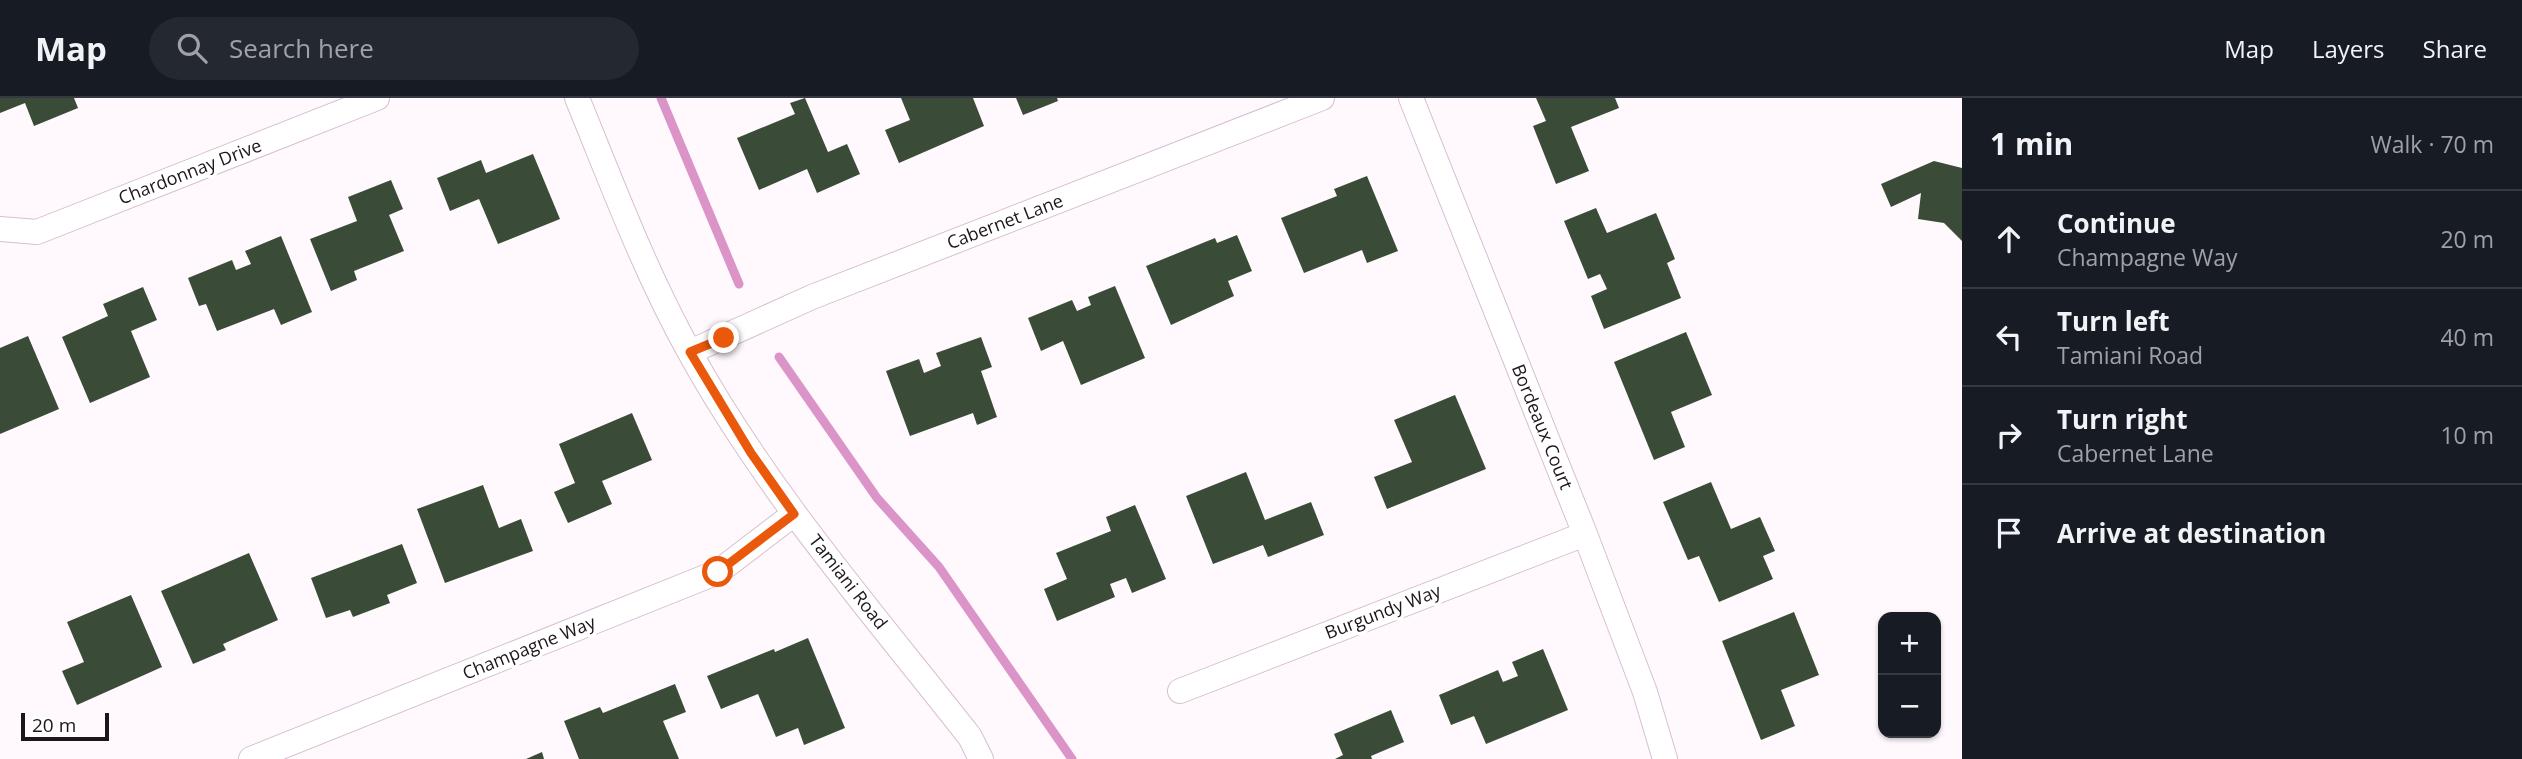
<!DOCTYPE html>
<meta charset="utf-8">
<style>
:root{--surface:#171b24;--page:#242831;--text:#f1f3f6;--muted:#9ea1a6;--line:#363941}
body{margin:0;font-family:"Open Sans",sans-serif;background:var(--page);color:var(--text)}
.controls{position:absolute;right:21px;bottom:21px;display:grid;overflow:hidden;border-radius:14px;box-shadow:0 2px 5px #0004}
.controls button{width:63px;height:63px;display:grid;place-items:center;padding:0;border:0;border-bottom:2px solid var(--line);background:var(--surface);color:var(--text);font:35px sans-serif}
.scale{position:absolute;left:21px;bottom:18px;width:88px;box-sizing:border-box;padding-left:7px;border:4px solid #1e151b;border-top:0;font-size:19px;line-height:24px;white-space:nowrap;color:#1e151b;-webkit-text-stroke:5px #fff;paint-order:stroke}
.stop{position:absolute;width:21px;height:21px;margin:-16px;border:5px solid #ea580c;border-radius:50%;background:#fff}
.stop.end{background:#ea580c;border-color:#fff;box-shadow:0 2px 7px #0008}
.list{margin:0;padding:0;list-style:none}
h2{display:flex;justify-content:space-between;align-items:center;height:91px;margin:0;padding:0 28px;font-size:30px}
h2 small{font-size:23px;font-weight:400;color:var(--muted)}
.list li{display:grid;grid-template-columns:46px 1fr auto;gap:21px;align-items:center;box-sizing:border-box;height:98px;padding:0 28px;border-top:2px solid var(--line)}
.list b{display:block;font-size:26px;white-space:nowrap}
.list p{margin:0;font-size:23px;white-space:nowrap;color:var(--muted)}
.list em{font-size:23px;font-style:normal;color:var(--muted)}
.icon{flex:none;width:38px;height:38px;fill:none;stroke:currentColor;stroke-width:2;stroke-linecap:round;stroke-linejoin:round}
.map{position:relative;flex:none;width:1962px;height:661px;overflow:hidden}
header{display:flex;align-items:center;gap:42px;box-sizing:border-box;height:98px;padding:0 35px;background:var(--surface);border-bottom:2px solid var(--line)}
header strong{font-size:33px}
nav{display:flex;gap:38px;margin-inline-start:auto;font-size:24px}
.search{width:490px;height:63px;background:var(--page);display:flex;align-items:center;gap:18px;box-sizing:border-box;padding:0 24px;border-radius:38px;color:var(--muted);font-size:26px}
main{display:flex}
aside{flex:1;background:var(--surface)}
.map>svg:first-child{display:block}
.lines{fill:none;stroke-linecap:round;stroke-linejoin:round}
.stream{stroke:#db94c8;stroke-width:9}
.building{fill:#3a4c38}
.street-casing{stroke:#d9bed1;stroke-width:26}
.street{stroke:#fff;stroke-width:24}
.route{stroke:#ea580c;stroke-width:9}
.labels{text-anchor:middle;stroke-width:7;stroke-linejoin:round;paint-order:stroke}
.street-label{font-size:18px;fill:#1e151b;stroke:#fff}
</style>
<header>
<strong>Map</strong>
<div class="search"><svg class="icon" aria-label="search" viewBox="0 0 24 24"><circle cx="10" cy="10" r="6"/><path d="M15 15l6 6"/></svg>Search here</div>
<nav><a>Map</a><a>Layers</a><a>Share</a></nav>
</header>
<main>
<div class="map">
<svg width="1962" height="661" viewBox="0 0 1962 661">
<rect width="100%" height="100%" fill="#fff9fd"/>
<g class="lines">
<!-- stream -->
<path class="stream" d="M661 0 739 186
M779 259 877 400 939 469 1072 661"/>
</g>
<!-- building -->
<path class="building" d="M0 0H74L78 10 34 28 25 5 0 15Z
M805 0 828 54 847 46 860 76 817 95 807 71 759 92 737 40 795 16 790 5Z
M901 0H973L984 28 899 65 885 32 910 22Z
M1016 0H1057L1058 3 1023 17Z
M1536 0H1615L1619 10 1571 29 1589 73 1556 86 1533 28 1546 23Z
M533 56 560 121 498 146 479 101 450 113 437 80 481 62 486 75Z
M1934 63 1962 70V143L1944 125 1918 121 1921 95 1891 109 1881 86Z
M1367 78 1398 153 1367 165 1362 152 1304 175 1281 120 1337 98 1334 91Z
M391 82 403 111 389 117 404 153 354 173 357 182 331 193 310 141 357 123 348 99Z
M1596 110 1607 135 1656 115 1675 161 1667 165 1681 200 1604 231 1591 198 1607 191 1600 176 1588 181 1564 123Z
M1237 137 1252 173 1228 183 1234 198 1171 227 1146 168 1215 140 1217 145Z
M281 138 312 214 281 227 274 211 217 233 206 206 199 208 188 180 232 162 236 172 251 166 245 153Z
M1115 188 1145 260 1081 287 1063 243 1041 253 1028 220 1072 202 1077 213 1091 207 1088 199Z
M143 189 157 222 131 233 150 279 90 305 62 239 108 218 103 206Z
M1686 234 1712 297 1671 314 1685 349 1654 362 1614 264Z
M28 238 59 311 0 336V250Z
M981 239 992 269 981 273 997 319 977 327 973 315 910 338 886 273 919 261 924 275 941 268 936 255Z
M1455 297 1486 371 1387 411 1374 379 1412 364 1394 322Z
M632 315 652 362 602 383 612 406 568 425 554 394 575 385 559 346Z
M1246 374 1265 422 1311 404 1324 437 1268 459 1263 447 1213 466 1186 398Z
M1711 384 1731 431 1760 419 1775 453 1763 458 1773 481 1719 504 1699 458 1688 462 1663 404Z
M483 387 499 430 521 421 533 453 445 485 417 411Z
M1135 407 1166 481 1132 495 1126 480 1110 486 1115 499 1057 523 1044 491 1067 481 1056 455 1111 433 1106 419Z
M402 446 417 485 387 497 390 505 353 519 350 512 326 520 311 480Z
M249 455 278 522 223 546 226 552 193 566 161 493Z
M131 497 162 569 77 607 62 573 84 564 67 524Z
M1794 514 1819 577 1781 592 1795 628 1761 642 1722 543Z
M808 540 845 630 804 647 798 630 776 639 758 596 721 611 707 578 774 551 775 554Z
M1543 551 1568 612 1486 646 1474 618 1451 627 1439 597 1498 572 1503 584 1518 578 1512 564Z
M675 586 686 614 663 623 679 661H579L564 623 600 609 603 615Z
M1391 612 1404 644 1371 658 1372 661H1335L1343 657 1334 636Z
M542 654 544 661H526Z"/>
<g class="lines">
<defs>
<path id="street" d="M577 0C612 85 644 172 689 253 766 393 872 514 970 639L981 661
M1411 0 1585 436 1645 594 1665 661
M0 131 37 134 377 0
M690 254 812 199 1322 0
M1180 593 1585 436
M251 661 718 474 794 416"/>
</defs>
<!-- street casing -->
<use href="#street" class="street-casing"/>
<!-- street -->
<use href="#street" class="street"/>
</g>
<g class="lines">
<!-- route -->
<path class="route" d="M718 474 794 416 751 355 690 254 724 240"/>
</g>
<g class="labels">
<!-- street labels -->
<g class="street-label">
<text transform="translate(190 74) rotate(-21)" y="6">Chardonnay Drive</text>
<text transform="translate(1005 124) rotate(-21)" y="6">Cabernet Lane</text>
<text transform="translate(1542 329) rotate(68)" y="6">Bordeaux Court</text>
<text transform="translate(848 484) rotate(52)" y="6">Tamiani Road</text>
<text transform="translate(1383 514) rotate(-21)" y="6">Burgundy Way</text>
<text transform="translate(529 550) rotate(-22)" y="6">Champagne Way</text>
</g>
</g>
</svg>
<div class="controls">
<button>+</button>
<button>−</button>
</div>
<div class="scale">20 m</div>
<div class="stop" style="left:718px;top:474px"></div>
<div class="stop end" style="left:724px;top:240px"></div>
</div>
<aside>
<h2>1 min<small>Walk · 70 m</small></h2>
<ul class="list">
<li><svg class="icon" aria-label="ahead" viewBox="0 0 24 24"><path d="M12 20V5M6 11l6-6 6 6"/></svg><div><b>Continue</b><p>Champagne Way</p></div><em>20 m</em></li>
<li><svg class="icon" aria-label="left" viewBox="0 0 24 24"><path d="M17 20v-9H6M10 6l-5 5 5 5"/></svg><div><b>Turn left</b><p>Tamiani Road</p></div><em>40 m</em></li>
<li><svg class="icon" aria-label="right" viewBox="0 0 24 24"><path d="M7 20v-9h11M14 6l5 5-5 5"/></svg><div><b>Turn right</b><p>Cabernet Lane</p></div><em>10 m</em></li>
<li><svg class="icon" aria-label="arrive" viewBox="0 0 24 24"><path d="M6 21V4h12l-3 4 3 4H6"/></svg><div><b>Arrive at destination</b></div></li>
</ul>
</aside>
</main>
